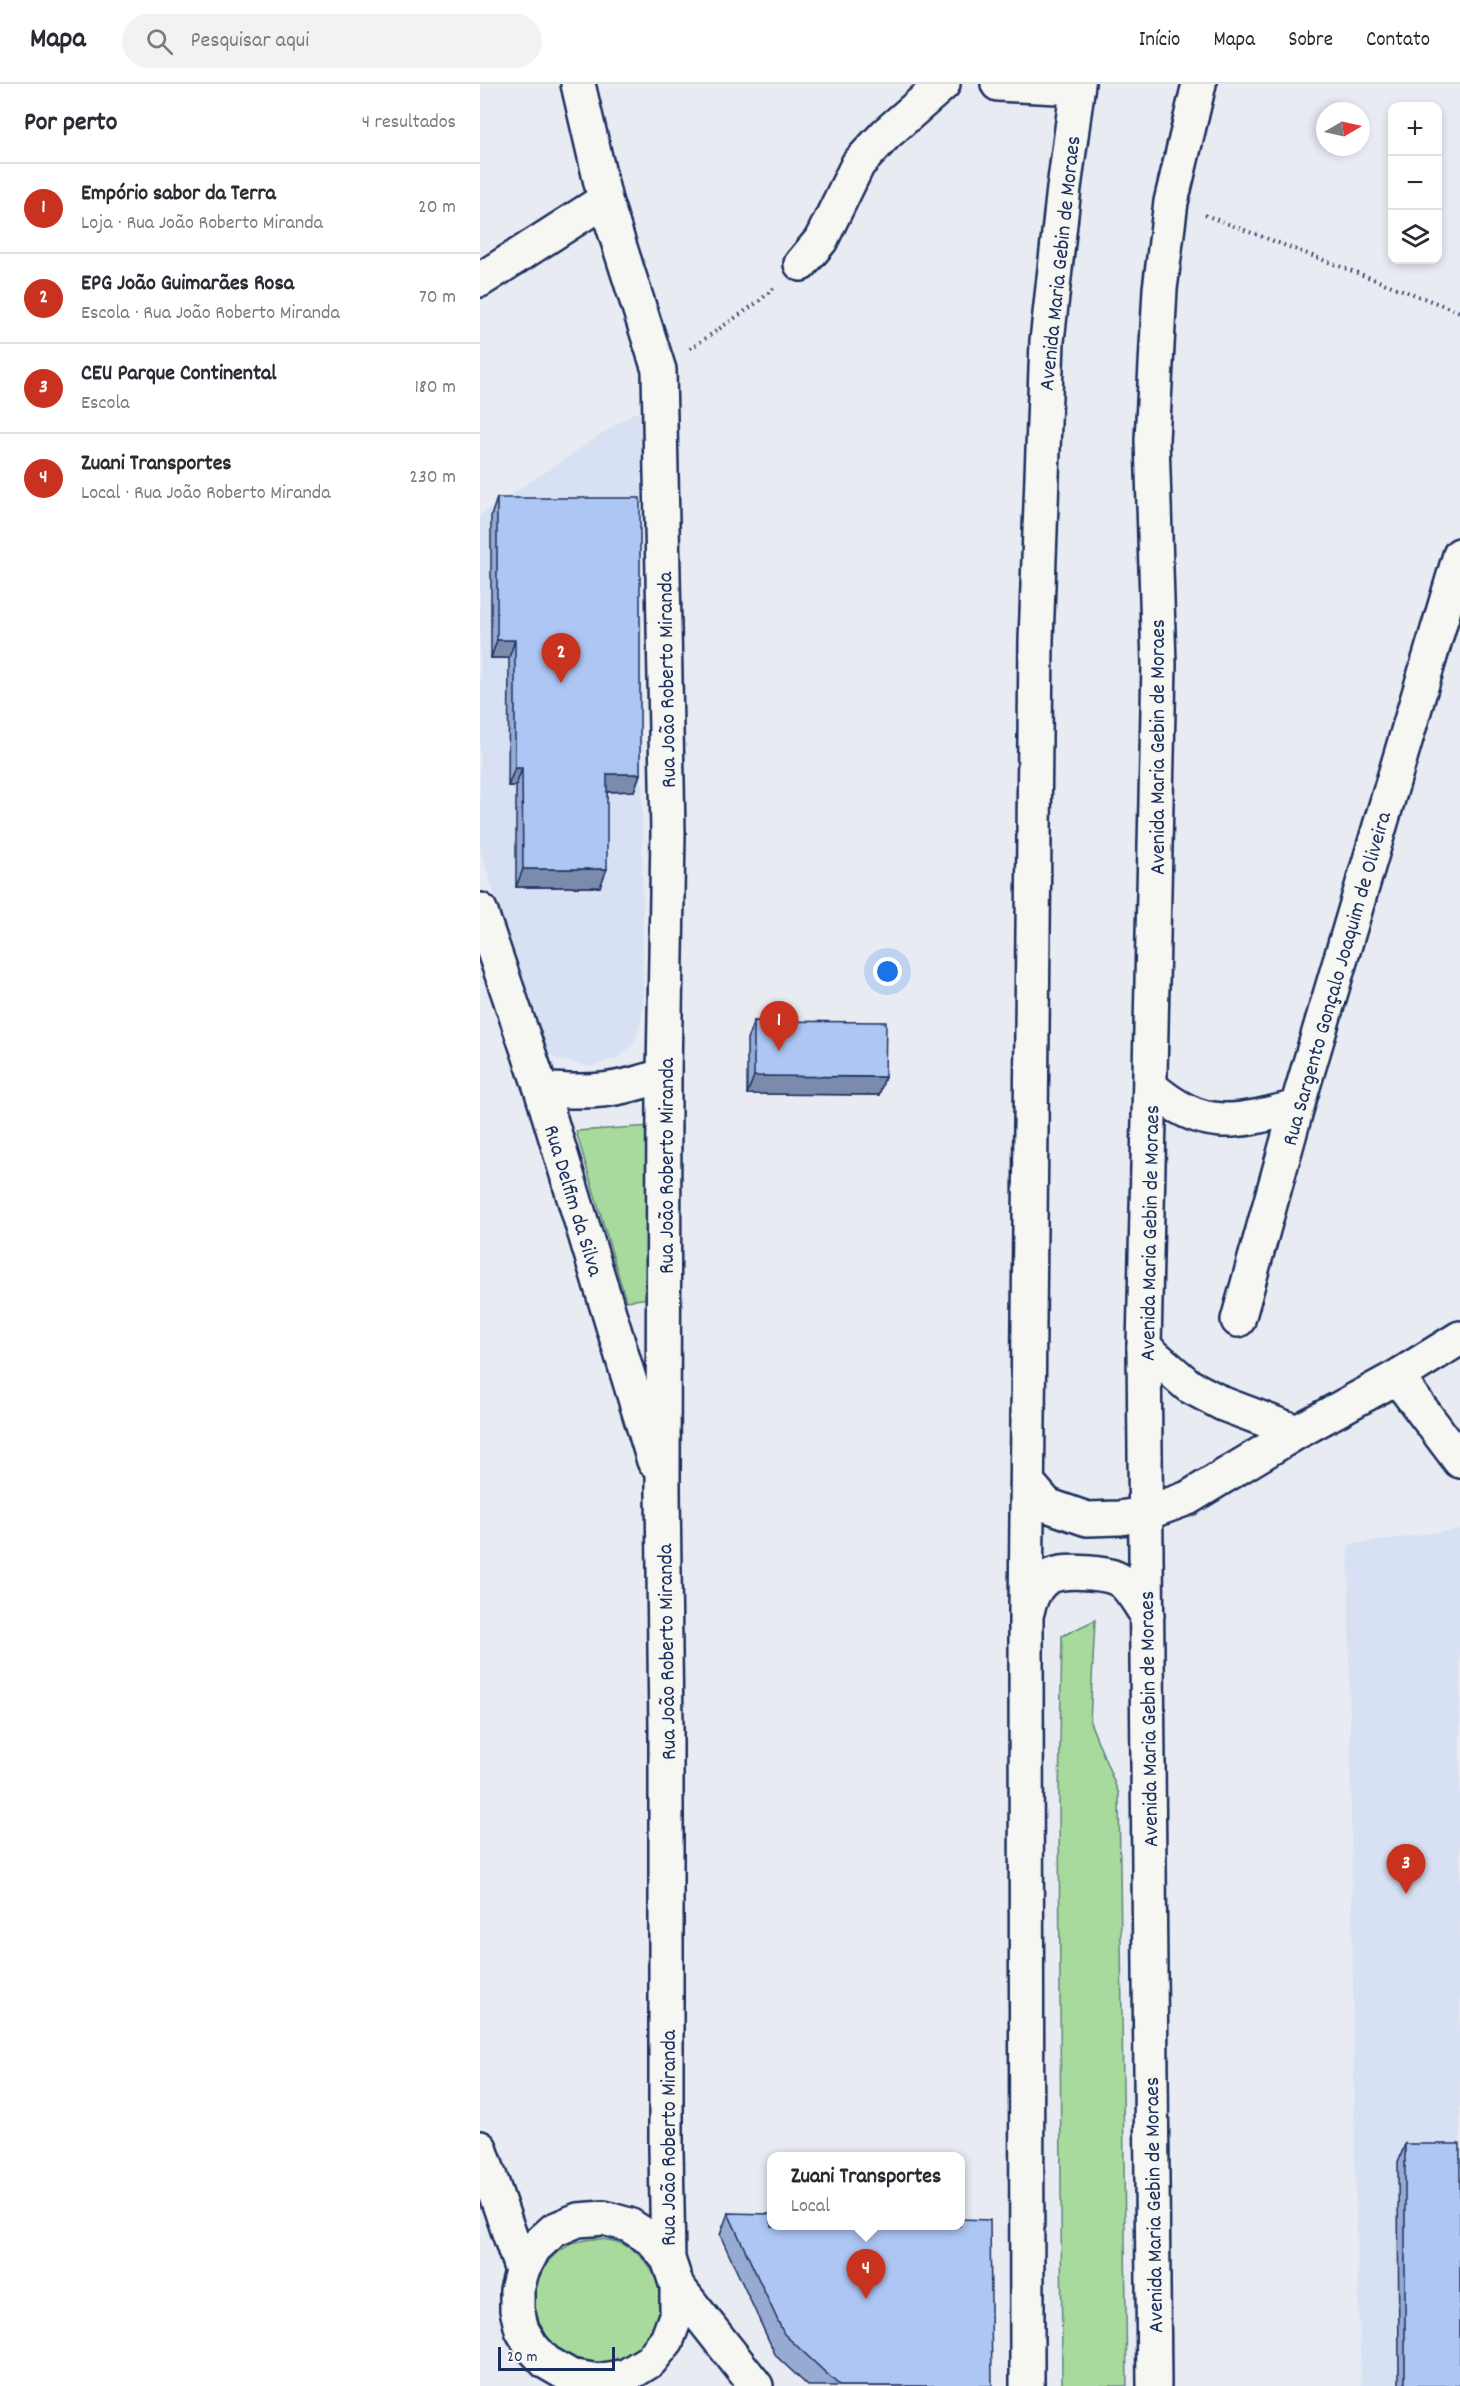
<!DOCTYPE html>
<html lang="pt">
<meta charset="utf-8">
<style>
:root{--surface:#fff;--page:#f2f2f3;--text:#2b2b33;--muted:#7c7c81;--line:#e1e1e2;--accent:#c8321e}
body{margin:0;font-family:Dekko,sans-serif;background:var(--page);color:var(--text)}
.controls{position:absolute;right:18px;top:18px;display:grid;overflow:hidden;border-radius:12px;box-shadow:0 3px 9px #0003}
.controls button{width:54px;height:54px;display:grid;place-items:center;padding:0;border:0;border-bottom:2px solid var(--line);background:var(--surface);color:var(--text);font:30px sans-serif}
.compass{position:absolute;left:836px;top:18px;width:54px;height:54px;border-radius:50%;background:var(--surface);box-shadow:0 3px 9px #0003;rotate:81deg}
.scale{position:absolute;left:18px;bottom:15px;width:117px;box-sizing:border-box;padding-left:6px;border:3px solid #1b2f5e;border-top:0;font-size:16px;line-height:21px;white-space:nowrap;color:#1b2f5e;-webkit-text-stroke:4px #f6f6f2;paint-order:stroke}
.you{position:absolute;left:408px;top:888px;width:21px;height:21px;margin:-15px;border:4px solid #fff;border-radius:50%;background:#1a73e8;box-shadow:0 0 0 9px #1a73e833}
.badge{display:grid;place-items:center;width:39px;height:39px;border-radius:50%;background:var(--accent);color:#fff;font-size:20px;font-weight:700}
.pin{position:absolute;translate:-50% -50px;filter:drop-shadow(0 2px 3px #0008)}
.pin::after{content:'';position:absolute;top:32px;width:21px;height:18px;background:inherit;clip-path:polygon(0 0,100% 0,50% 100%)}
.popup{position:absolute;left:287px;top:2068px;width:198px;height:78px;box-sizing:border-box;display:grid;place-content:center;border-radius:12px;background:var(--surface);filter:drop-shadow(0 2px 4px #0005);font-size:20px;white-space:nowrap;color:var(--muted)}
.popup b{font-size:22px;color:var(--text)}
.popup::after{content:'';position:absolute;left:50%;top:100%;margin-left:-12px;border:12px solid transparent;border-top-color:var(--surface)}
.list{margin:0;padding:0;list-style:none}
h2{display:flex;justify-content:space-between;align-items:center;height:78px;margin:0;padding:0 24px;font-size:26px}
h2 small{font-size:20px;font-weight:400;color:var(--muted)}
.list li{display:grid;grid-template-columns:39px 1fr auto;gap:18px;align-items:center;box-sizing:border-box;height:90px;padding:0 24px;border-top:2px solid var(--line)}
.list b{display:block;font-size:22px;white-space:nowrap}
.list p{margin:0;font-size:20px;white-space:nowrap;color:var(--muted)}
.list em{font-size:20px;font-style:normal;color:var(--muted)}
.icon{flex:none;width:33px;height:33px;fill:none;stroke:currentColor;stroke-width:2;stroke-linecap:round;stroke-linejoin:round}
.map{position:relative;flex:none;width:980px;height:2302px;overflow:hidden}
header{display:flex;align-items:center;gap:36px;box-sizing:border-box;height:84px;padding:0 30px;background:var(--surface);border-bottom:2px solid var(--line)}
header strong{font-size:28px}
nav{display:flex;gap:33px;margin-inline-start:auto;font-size:21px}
.search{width:420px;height:54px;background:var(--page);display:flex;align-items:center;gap:15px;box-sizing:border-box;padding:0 21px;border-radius:33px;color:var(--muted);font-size:22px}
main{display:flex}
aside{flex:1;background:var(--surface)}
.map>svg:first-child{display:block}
.built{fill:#d7e1f3}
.green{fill:#a7da9c;stroke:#61847d;stroke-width:1.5}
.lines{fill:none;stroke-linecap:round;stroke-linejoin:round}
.minor-casing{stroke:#1b2f5e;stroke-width:38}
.major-casing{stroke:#1b2f5e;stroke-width:38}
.path{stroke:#1b2f5e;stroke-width:4;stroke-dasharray:1.5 4.5;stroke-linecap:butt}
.minor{stroke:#f6f6f2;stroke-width:33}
.major{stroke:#f6f6f2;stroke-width:33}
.wall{fill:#96aad2;stroke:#1b2f5e;stroke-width:1.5}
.shaded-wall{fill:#7a8bab;stroke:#1b2f5e;stroke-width:1.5}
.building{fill:#aec6f4;stroke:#1b2f5e;stroke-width:1.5}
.labels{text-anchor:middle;stroke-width:4.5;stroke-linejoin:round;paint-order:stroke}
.street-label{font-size:22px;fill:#1b2f5e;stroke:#f6f6f2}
</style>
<header>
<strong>Mapa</strong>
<div class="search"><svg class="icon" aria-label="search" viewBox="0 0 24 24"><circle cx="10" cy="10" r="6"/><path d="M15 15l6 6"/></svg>Pesquisar aqui</div>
<nav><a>Início</a><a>Mapa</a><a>Sobre</a><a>Contato</a></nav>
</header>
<main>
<aside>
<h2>Por perto<small>4 resultados</small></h2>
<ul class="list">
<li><span class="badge">1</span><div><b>Empório sabor da Terra</b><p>Loja · Rua João Roberto Miranda</p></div><em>20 m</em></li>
<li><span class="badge">2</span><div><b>EPG João Guimarães Rosa</b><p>Escola · Rua João Roberto Miranda</p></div><em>70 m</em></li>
<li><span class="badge">3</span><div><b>CEU Parque Continental</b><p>Escola</p></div><em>180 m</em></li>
<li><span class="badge">4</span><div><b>Zuani Transportes</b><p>Local · Rua João Roberto Miranda</p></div><em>230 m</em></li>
</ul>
</aside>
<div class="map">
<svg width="980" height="2302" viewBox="0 0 980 2302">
<rect width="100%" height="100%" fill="#e8ecf2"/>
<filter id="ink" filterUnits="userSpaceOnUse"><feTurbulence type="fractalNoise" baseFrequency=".0167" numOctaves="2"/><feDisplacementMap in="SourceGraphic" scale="12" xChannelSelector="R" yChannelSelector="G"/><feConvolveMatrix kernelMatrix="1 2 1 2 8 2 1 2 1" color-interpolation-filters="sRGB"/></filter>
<g filter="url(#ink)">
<!-- built -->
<path class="built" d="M155 328 161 329 163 927 155 959 139 973 111 983 77 975 62 963 0 766V431Z
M980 1445V2302H881L875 2093 868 1461Z"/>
<!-- green -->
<path class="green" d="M172 1042 171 1214 146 1217 96 1047Z
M615 1536 610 1638 639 1710 647 2302H582L579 1711 582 1552Z
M54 2218a63 63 0 1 1 126 0a63 63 0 1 1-126 0Z"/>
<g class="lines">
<defs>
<path id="minor" d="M98 0 125 116 179 286 188 749 184 991 183 1408 186 1644V2066L188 2175 197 2202V2229L187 2256 170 2277 146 2292 118 2297 90 2292 66 2278 52 2263 42 2246 37 2226V2206L42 2187 54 2164 74 2146 98 2136 124 2134 149 2141 171 2155 188 2175
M518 0 597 4
M321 180 341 156 378 80 406 50 463 0
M0 196 125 116
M0 826 61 1005 174 1377
M671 1003C723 1048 755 1039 817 1023
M61 1005C111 1010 137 1007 184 991
M758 1236 817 1023 980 471
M664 1263 709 1302 743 1320 817 1348
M917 1293 980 1377
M664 1430 708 1414 817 1348 917 1293 980 1254
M0 2064 42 2187
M197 2202 276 2302"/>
<path id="major" d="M548 1399 567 1421 607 1435 640 1434 664 1430
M547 1528C556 1490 574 1486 610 1489 620 1490 633 1491 641 1497 651 1504 660 1521 667 1531
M547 2302 546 1530 556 556 567 257 584 104 598 0
M674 2302 664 1263 679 580 672 356 680 205 691 118 719 0"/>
</defs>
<!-- minor casing -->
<use href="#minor" class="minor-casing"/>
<!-- major casing -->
<use href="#major" class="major-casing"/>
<!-- path -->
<path class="path" d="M725 131 980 228
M210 265 278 218 294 204"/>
<!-- minor -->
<use href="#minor" class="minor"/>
<!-- major -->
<use href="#major" class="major"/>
</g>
<!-- wall -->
<path class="wall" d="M17 414 160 690 154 707 127 708 120 803H36V702H28L29 574H11V432Z
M274 937 405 993 399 1011 267 1010V955Z
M925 2060 980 2302H919L918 2078Z
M248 2129 512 2302H328L296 2272 240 2151Z"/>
<!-- shaded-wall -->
<path class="shaded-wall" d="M17 556H35L29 574H11Z
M35 684H42L36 702H28Z
M127 690H160L154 707 120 708Z
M43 785H127L120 803H36Z
M274 992 405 993 399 1011 267 1010Z"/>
<!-- building -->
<path class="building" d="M17 414H160V690H127V785H43L42 684H35V556H17Z
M274 937 406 938 405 993 274 992Z
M925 2060H980V2302H925Z
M248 2129 291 2130V2142H480V2135L510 2136 512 2302H360L304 2250Z"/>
</g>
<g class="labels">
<!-- street labels -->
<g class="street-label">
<text transform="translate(578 179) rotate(-84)" y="8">Avenida Maria Gebin de Moraes</text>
<text transform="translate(185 596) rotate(-91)" y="8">Rua João Roberto Miranda</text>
<text transform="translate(676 663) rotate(-90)" y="8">Avenida Maria Gebin de Moraes</text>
<text transform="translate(855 894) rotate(-74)" y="8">Rua Sargento Gonçalo Joaquim de Oliveira</text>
<text transform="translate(185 1082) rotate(-90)" y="8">Rua João Roberto Miranda</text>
<text transform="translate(95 1116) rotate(73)" y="8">Rua Delfim da Silva</text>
<text transform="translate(668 1149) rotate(-89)" y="8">Avenida Maria Gebin de Moraes</text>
<text transform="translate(185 1568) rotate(-91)" y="8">Rua João Roberto Miranda</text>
<text transform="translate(667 1635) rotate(-91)" y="8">Avenida Maria Gebin de Moraes</text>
<text transform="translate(187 2054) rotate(-90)" y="8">Rua João Roberto Miranda</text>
<text transform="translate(672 2121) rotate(-91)" y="8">Avenida Maria Gebin de Moraes</text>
</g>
</g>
</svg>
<div class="controls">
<button>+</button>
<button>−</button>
<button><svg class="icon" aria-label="layers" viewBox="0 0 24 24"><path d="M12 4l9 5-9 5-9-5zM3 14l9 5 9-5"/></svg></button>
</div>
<svg class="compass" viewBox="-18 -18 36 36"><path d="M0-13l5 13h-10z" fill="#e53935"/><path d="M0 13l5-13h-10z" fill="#7c7c81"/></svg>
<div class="scale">20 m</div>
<div class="you"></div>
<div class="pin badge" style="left:299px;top:967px">1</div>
<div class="pin badge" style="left:81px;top:599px">2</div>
<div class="pin badge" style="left:926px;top:1810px">3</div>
<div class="pin badge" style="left:386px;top:2215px">4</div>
<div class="popup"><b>Zuani Transportes</b>Local</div>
</div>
</main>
